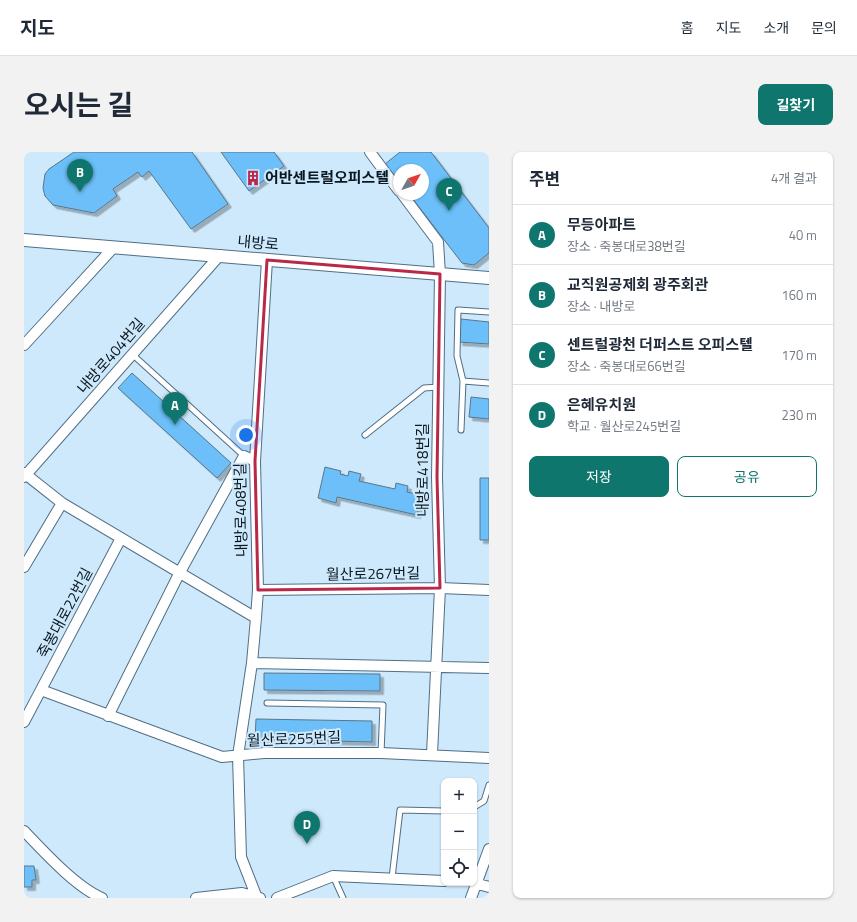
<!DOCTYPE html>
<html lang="ko">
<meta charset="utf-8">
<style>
:root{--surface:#fff;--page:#f2f2f3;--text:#1f2937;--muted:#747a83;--line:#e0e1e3;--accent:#0f766e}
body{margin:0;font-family:"Titillium Web","Noto Sans KR",sans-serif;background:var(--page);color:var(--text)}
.controls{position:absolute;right:12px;bottom:12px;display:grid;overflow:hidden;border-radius:8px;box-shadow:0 1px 3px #0004}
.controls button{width:36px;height:36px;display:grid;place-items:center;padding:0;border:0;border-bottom:1px solid var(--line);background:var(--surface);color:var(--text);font:20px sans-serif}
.compass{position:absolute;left:369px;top:12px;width:36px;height:36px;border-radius:50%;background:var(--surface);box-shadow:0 1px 3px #0004;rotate:50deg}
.you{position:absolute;left:222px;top:283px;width:14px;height:14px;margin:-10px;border:3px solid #fff;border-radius:50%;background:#1a73e8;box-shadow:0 0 0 6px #1a73e833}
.badge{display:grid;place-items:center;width:26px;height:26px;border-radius:50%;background:var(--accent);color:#fff;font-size:13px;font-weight:700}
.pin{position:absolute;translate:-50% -33px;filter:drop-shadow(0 1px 2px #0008)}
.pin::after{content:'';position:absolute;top:21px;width:14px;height:12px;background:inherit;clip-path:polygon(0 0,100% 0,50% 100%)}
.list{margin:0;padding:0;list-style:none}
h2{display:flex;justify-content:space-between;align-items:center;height:52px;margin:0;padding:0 16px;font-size:17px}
h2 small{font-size:13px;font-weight:400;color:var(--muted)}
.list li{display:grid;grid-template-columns:26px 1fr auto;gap:12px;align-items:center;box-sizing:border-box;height:60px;padding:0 16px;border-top:1px solid var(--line)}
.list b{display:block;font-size:15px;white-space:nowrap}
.list p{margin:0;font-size:13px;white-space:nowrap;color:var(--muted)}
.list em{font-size:13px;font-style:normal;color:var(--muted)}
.actions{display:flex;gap:8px;padding:12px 16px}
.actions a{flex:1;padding:9px 0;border:1px solid var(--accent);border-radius:8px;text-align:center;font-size:14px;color:var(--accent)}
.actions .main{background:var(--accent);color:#fff}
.icon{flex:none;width:22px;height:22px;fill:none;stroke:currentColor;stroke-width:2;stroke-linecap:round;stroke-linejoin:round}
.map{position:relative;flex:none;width:465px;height:746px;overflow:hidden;border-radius:8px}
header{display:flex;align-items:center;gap:24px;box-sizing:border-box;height:56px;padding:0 20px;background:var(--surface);border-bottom:1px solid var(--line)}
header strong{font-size:19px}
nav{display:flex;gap:22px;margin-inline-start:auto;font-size:14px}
.intro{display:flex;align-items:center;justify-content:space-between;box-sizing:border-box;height:96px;padding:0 24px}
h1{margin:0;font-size:28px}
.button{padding:10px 18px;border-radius:8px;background:var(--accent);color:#fff;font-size:14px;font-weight:700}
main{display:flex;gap:24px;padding:0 24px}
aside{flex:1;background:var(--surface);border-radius:8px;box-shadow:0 1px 3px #0004}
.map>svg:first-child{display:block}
.building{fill:#6cbff8;stroke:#58768c;filter:url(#shadow)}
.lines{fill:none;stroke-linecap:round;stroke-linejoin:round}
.service-casing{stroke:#516e84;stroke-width:7}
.minor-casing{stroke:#516e84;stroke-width:12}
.tertiary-casing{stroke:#516e84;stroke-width:14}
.service{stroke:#fff;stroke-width:5}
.minor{stroke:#fff;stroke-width:10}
.tertiary{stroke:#fff;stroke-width:12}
.marked{fill:none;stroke:#b92849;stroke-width:3;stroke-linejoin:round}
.labels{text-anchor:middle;stroke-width:4;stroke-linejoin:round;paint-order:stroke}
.poi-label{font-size:15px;font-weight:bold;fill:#0c1820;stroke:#cee9fc;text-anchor:start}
.street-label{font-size:15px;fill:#0c1820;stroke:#cee9fc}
</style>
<header>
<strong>지도</strong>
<nav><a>홈</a><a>지도</a><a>소개</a><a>문의</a></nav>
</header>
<div class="intro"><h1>오시는 길</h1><a class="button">길찾기</a></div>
<main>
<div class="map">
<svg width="465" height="746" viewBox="0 0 465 746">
<defs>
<filter id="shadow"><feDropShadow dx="3.5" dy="3.5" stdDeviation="0" flood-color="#0004"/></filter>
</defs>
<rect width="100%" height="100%" fill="#cee9fc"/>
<!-- building -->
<path class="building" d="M50 0H168L204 52 167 77 125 19 118 25 114 20 89 37 93 44 70 61 29 53 21 44 19 36 21 22 25 17Z
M197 0H250L260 14 225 39Z
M376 0H407L465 76V101L450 113 438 111 385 42H399V18H375V29L361 12Z
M437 167 465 170V192L435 190Z
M108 221 207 311 193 326 94 236Z
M447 245 465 247V267L445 265Z
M301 315 317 319 316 322 324 324 325 319 337 322 335 329 371 337 372 331 384 334 383 340 397 343 393 363 313 345 312 351 294 346Z
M456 326H465V388H456Z
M240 521 356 522V539L240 538Z
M232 567 348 569V590L231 587Z
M0 714H10L12 728H8V735H0Z"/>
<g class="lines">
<defs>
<path id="service" d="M108 202 220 304
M439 229 433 204 434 158 465 160
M437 278 439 229 465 231
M341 283 400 236 415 235
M243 551 359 553 357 601
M450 655 460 649 465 633
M309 724 319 746
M368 726 376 658 420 659"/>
<path id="minor" d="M346 0 375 39
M378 42 414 90 416 122 413 325 416 436 408 602
M0 193 89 96
M0 321 38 351 232 466
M0 325 196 103
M0 415 38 351
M234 438 416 436 465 438
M228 511 465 516
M17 538 198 605 240 601H357L465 606
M84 564 156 420 220 304 231 309
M0 570 97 386
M0 679C20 700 52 735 78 746
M450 731 465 735
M172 746 218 741 236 746
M233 746 217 705 214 604 228 511 232 466 234 438 231 309 243 108
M253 746 309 724 420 729
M447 746 465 697"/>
<path id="tertiary" d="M0 88 465 126"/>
</defs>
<!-- service casing -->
<use href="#service" class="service-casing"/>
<!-- minor casing -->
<use href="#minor" class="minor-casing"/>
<!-- tertiary casing -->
<use href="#tertiary" class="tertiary-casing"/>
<!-- service -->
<use href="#service" class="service"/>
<!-- minor -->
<use href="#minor" class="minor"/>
<!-- tertiary -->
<use href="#tertiary" class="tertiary"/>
</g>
<!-- marked area -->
<path class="marked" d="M243 108 416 122 413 325 416 436 234 438 231 309Z"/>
<!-- icons -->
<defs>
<symbol id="building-bare" viewBox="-9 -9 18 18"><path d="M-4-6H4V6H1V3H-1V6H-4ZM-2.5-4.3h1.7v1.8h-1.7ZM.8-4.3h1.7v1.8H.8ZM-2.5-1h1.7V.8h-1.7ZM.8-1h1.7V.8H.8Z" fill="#b92849" stroke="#cee9fc" stroke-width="2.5" paint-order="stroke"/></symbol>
</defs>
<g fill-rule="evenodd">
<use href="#building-bare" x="218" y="15" width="22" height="22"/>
</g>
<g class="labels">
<!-- poi labels -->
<g class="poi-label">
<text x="241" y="31">어반센트럴오피스텔</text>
</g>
<!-- street labels -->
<g class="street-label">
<text transform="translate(234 91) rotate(5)" y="5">내방로</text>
<text transform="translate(87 204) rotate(-49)" y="5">내방로404번길</text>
<text transform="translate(399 318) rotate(-90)" y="5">내방로418번길</text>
<text transform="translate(217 358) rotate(-91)" y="5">내방로408번길</text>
<text transform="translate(349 422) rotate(-1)" y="5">월산로267번길</text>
<text transform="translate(41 461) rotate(-62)" y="5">죽봉대로22번길</text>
<text transform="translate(270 587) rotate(-2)" y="5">월산로255번길</text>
</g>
</g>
</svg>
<div class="controls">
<button>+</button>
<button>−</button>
<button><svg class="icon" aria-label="locate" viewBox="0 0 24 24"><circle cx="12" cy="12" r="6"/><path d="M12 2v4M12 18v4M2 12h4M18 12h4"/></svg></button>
</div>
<svg class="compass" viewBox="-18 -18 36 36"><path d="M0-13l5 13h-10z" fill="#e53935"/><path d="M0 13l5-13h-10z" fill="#747a83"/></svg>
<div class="you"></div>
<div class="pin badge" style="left:151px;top:273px">A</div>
<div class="pin badge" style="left:56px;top:40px">B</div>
<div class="pin badge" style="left:425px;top:59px">C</div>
<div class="pin badge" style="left:283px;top:692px">D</div>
</div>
<aside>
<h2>주변<small>4개 결과</small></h2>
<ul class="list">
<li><span class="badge">A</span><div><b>무등아파트</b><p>장소 · 죽봉대로38번길</p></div><em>40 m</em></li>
<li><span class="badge">B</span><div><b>교직원공제회 광주회관</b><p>장소 · 내방로</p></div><em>160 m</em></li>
<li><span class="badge">C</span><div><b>센트럴광천 더퍼스트 오피스텔</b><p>장소 · 죽봉대로66번길</p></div><em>170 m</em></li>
<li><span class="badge">D</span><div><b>은혜유치원</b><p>학교 · 월산로245번길</p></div><em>230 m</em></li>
</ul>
<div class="actions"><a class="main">저장</a><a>공유</a></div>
</aside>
</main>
